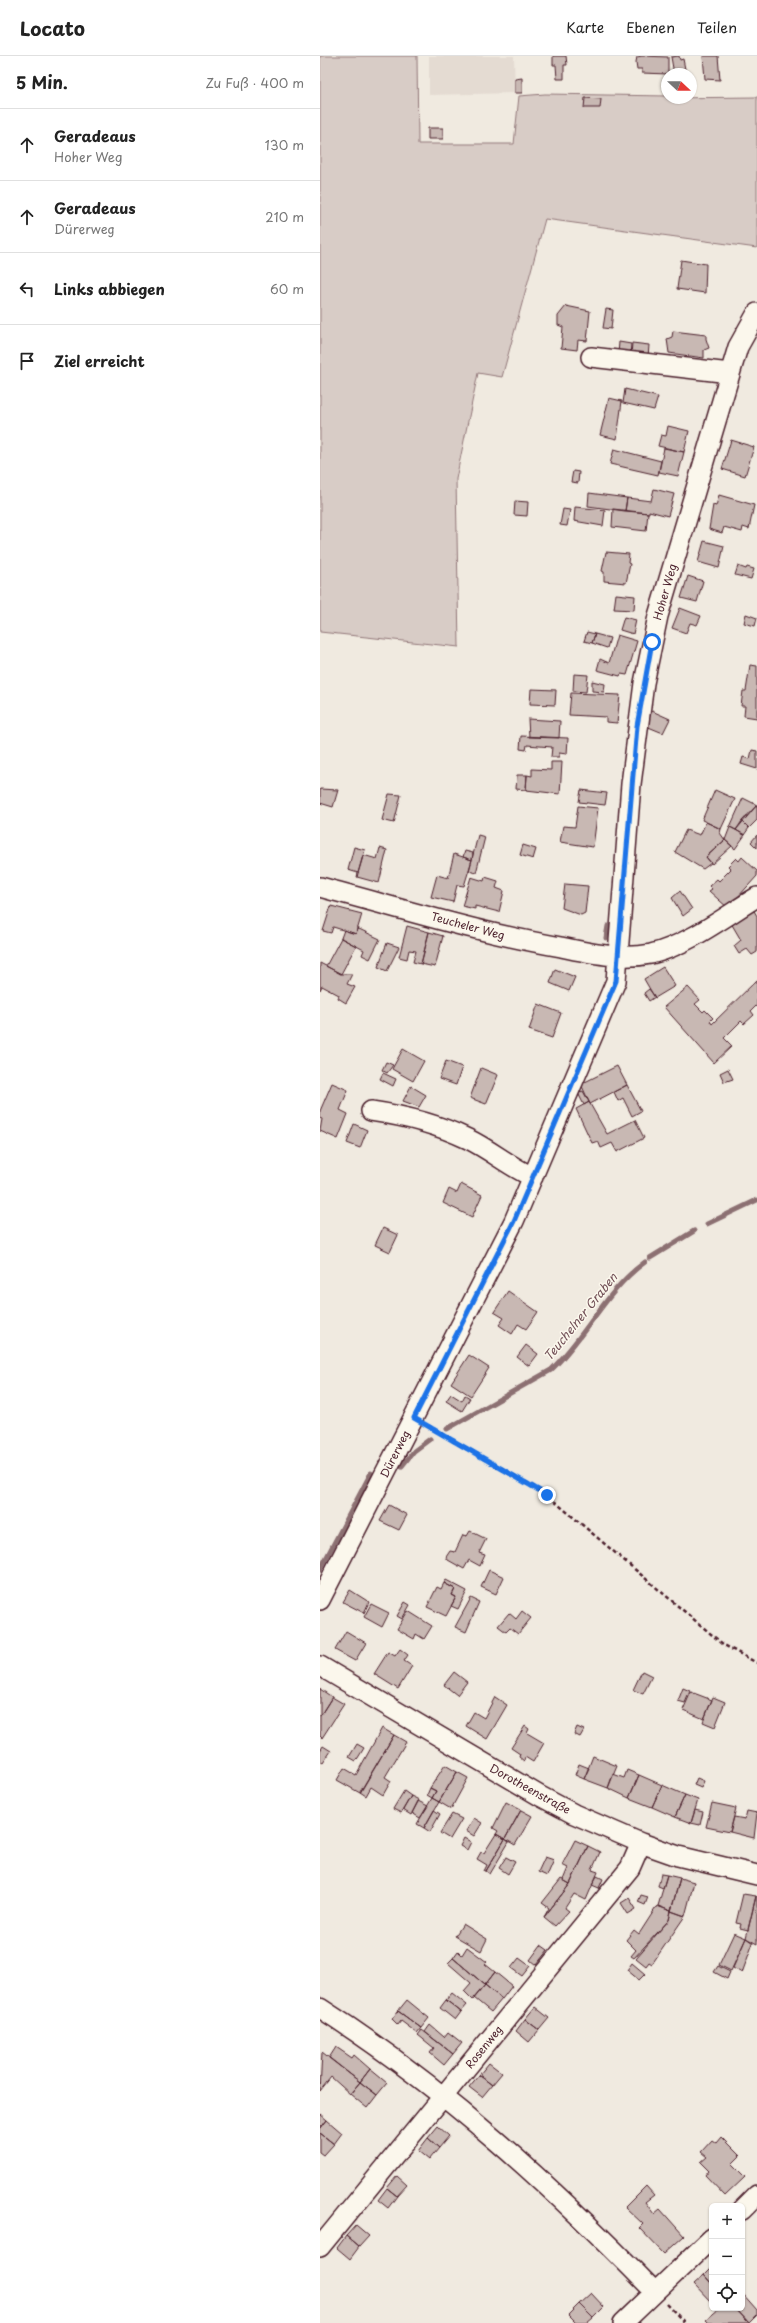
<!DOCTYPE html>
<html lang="de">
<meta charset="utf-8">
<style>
:root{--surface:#fff;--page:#f6f6f6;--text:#222;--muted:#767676;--line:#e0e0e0}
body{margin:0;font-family:"Playpen Sans",sans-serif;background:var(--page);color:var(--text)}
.controls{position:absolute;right:12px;bottom:12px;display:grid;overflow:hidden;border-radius:6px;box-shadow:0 1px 3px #0004}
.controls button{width:36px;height:36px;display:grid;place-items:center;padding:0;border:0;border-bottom:1px solid var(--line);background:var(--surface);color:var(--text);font:20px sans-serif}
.compass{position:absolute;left:341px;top:12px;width:36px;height:36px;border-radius:50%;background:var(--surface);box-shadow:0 1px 3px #0004;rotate:112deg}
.stop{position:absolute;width:12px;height:12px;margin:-9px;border:3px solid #1a73e8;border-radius:50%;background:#fff}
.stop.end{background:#1a73e8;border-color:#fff;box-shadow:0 1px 4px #0008}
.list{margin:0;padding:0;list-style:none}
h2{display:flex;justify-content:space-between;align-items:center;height:52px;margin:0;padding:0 16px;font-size:17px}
h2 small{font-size:13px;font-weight:400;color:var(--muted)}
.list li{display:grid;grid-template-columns:26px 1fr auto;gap:12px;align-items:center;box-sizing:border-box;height:72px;padding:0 16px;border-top:1px solid var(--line)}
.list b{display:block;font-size:15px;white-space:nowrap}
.list p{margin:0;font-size:13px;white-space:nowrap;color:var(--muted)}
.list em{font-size:13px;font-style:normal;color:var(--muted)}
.icon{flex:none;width:22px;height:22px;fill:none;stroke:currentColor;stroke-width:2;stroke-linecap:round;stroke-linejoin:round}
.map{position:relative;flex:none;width:437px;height:2267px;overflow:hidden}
header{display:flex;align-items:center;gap:24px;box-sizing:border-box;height:56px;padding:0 20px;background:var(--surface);border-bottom:1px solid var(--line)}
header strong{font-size:19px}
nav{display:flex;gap:22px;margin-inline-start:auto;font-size:14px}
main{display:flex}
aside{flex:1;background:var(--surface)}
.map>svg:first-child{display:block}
.built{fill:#e4dbd2}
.green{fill:#d8ccc6;stroke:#917678}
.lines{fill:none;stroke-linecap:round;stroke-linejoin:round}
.stream{stroke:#8c6f72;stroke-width:5}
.building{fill:#c8b8b3;stroke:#4a1f2b}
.minor-casing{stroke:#4a1f2b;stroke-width:22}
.path{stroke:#4a1f2b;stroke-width:2.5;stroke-dasharray:4 3;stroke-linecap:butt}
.minor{stroke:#fbf7ec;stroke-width:19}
.route{stroke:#1a73e8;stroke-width:5}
.labels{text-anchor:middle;stroke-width:3;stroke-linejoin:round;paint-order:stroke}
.street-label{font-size:11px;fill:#4a1f2b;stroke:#fbf7ec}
.water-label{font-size:12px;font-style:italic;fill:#704e55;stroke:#fbf7ec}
</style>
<header>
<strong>Locato</strong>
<nav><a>Karte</a><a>Ebenen</a><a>Teilen</a></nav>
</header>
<main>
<aside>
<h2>5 Min.<small>Zu Fuß · 400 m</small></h2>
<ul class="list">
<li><svg class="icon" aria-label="ahead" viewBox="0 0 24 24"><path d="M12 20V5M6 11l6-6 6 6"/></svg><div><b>Geradeaus</b><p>Hoher Weg</p></div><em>130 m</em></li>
<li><svg class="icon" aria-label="ahead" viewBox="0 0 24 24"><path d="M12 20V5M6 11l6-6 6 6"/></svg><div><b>Geradeaus</b><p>Dürerweg</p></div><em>210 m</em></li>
<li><svg class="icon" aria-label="left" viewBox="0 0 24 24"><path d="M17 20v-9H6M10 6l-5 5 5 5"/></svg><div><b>Links abbiegen</b></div><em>60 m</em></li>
<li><svg class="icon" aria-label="arrive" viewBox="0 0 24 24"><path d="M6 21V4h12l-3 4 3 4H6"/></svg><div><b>Ziel erreicht</b></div></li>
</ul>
</aside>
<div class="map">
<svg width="437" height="2267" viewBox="0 0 437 2267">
<rect width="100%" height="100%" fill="#f0eae0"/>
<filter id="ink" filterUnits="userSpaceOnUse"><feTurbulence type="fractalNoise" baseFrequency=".025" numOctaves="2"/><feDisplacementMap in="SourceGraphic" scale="8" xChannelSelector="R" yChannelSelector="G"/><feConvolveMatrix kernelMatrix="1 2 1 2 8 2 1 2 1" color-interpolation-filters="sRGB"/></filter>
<g filter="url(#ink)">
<!-- built -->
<path class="built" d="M109 0H194L195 37 109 39Z"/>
<!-- green -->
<path class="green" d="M0 0H97L98 88H194L199 40 225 38 347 40V42L437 41V192L225 163 182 321 158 317 136 423 139 591 0 576Z"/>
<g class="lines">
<!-- stream -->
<path class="stream" d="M286 882 288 870
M387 1168 437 1144
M330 1202 374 1175
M127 1373 231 1314C266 1281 285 1235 325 1206
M82 1410 94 1395 110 1383
M0 1514 51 1417"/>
</g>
<!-- building -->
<path class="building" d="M233 0H246L247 9H244V23H237L236 9H233Z
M322 0 348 1V18L322 17V13H317L316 6 317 1Z
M359 0 360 4 363 3 366 18H354L351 1Z
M383 0H398L400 24 385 23Z
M202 22V37H195V23Z
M265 42 281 43 280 52H264Z
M108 72H123V83H108Z
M361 204 386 208 385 237 357 233Z
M246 250 270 255 267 285 258 284 257 294 241 292 243 271 238 269V260Z
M286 253 293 254 291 273 283 272Z
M353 275 386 279V283L389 292 384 294V302L349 297 347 283 352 281Z
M299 286 311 288 310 300 298 298Z
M312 287 329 289 328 302 311 300Z
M305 333 338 341 334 354 303 347Z
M289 342 302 345 297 383 280 379Z
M348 370 369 375 364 396 338 390 341 379 346 380Z
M411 384 434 391 425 420 402 413Z
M344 392 364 396 358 420 339 416Z
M294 393 341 405 338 419 290 408Z
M253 415 259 416 258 427 251 426Z
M334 433 354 438 348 460 329 455V457L305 455 307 442 331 445Z
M269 437 307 442 305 455 268 450Z
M399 439 434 449 429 473 423 471 422 476 404 471 402 477 389 473 393 449 396 450Z
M195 445 208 446 207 460 194 459Z
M255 451 285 454 283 470 254 465Z
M243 453 250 454 247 470 240 469Z
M293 453 328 457 326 475 292 471Z
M384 485 404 490 399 512 378 506Z
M286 496 309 498 308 507 310 508 306 527 284 525V516L282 515Z
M418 510 426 513 427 511 434 513 431 523 415 519Z
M368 520 383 525 377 546 361 542Z
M296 538 315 540 314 554 294 553Z
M360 552 381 560 377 569 370 567 366 577 352 572Z
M426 558 437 562 435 570 424 567Z
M304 561 316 564 313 578 300 574Z
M267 576 275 578 272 587 264 585Z
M275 578 290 582 287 592 272 587Z
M297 579 317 585 307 619 301 618 300 620 277 614 280 603 289 607Z
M430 609 437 610V662L424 660 425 650H421L423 635H426Z
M254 618 268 619 266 636 253 635Z
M272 625 285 628 284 636 272 635Z
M211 633 236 634 235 649 210 648Z
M251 637 300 639 297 667 286 666V661L249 659Z
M332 655 350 663 343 677 326 670Z
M208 663 240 665 239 682 209 681Z
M201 680 248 682 247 698 239 697V701H231L232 691 207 689 206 694 200 693Z
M432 694 437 695V713L421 708 423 701 430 703Z
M231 706H242L240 738 206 734 207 719 212 720V713L231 714Z
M197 719H207L206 734 196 733Z
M0 733 18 734 13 751 0 747Z
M261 734 287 737 285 749 259 746Z
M395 734 415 743 401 773 382 764Z
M69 738 81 739 74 767 62 764Z
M423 742 437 749 416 774 410 771Z
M437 749V764L429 772 422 765Z
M258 750 278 752 273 791 240 786 243 770 255 771Z
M422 765 429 772 424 779 416 774Z
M386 766 401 773 400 777 405 784 386 801 391 807 383 813 355 796 366 774 380 779Z
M410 771 425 779 415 793 405 784Z
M158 779 165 781 156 817 149 815Z
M437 779V792L431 786Z
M405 784 412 790 392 808 386 801Z
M203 789 216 793 213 803 200 799Z
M34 791 45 794 38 817 28 814Z
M60 792 67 794 59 827 37 821 43 799 57 803Z
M145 795 153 797 152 804 143 801Z
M134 798 152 804 144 830 137 829 133 846 111 841 117 819 128 822Z
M422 801 437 815V820L408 852 389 835 392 833 389 830 397 823 399 825 411 813 408 810 416 802 419 805Z
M151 821 164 825 165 821 178 825 176 832 184 835 179 856 155 850V853L142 850Z
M245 828 268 830 265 857 261 859 242 852Z
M360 835 372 853 363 860 352 842Z
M11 850 42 858 36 878 13 871 11 877 3 875Z
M433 853 437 860V896L432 899 427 893 419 898 414 890 421 884 411 867Z
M87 870 109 876 101 908 93 906 96 895 89 894 87 903 79 901Z
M37 872 60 883 50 903 42 899 44 894 21 882 24 874 36 878Z
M109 876 123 880 115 911 101 908Z
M21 882 36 890 21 918 6 910Z
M67 887 79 891 67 915 58 911Z
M0 907 21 918H32L27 928 35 931 26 947 18 942 19 939 2 930 0 934Z
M343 911 355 930 335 942 324 923Z
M235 913 255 921 249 935 230 927Z
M437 924V949L431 955 434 959 424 968 421 965 404 982 412 990 394 1007 344 951 368 931 380 944 375 948 383 956 385 954 393 962 390 965 392 968Z
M329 933 335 941 329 945 324 937Z
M218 948 241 957 232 982 209 974Z
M83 993 104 1005 93 1025 72 1013Z
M126 1005 142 1011 136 1029 119 1023Z
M66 1006 73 1009 67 1017 62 1014Z
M297 1010 307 1029 270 1048 261 1028Z
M161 1012 178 1019 166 1048 150 1042Z
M408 1013 413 1023 404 1026 400 1017Z
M63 1017 76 1023 73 1030 60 1023Z
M12 1027 28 1034 20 1054 28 1058 18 1083 0 1075 2 1063 0 1062V1055Z
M307 1029 321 1055 312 1060 303 1042 298 1045 294 1036Z
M91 1030 106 1039 99 1051 83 1045Z
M263 1035 269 1046 264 1049 258 1037Z
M269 1046 287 1078 315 1064 324 1082 297 1096 292 1087 281 1092 278 1085 272 1087 256 1053Z
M34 1068 47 1074 40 1092 27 1087Z
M141 1128 162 1139 152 1161 123 1147 129 1133 137 1137Z
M63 1172 78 1179 70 1196 55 1189Z
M188 1235 218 1256 206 1273 198 1268 192 1278 179 1269 184 1262 174 1256Z
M206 1289 218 1298 209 1310 197 1301Z
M149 1299 169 1312 151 1340 131 1327Z
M131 1338 142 1345 145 1339 150 1342 142 1355 126 1345Z
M69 1449 87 1459 79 1474 60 1465Z
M150 1475 166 1483 159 1497 165 1499 160 1510 149 1504 144 1513 128 1504 126 1501 130 1495 135 1496 143 1479 147 1480Z
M169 1514 184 1521 176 1538 161 1531Z
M126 1524 147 1535 138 1553 131 1550 136 1541 132 1539 135 1533 124 1527Z
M124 1527 135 1533 132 1539 136 1541 126 1560 107 1551 117 1531 121 1533Z
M30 1534 49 1546 44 1557 23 1546Z
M151 1542 159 1546 146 1576 135 1571Z
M85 1546 90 1549 82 1563 77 1560Z
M51 1548 69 1557 62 1571 44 1561Z
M88 1555 112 1570 104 1583 96 1578 94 1583 77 1573Z
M202 1555 211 1562 198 1578 190 1572 186 1576 178 1570 189 1557 196 1563Z
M26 1575 46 1587 35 1605 15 1594Z
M80 1593 88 1599 84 1605 92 1610 78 1633 54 1618 68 1596 75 1600Z
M322 1615 332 1620 323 1638 313 1634Z
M134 1616 147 1626 137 1639 124 1629Z
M363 1632 370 1635 365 1647 358 1645Z
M0 1633 12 1641 0 1660Z
M371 1636 392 1644 384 1663 363 1654Z
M12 1641 24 1648 2 1682 0 1680V1660Z
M175 1641 187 1649 167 1683 146 1670 154 1656 164 1662Z
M393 1641 405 1646 395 1671 383 1666Z
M205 1670 209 1673 207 1677 224 1687 213 1706 205 1701 204 1705 199 1701 200 1698 191 1692Z
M257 1671 264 1674 260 1681 254 1678Z
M62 1672 74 1679 40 1737 17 1724 24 1712 36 1719Z
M74 1679 86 1686 65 1721 71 1725 63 1739 51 1731 46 1740 40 1736Z
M37 1688 44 1692 36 1705 29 1701Z
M3 1690 11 1695 3 1707 0 1705V1695Z
M273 1700 297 1710 288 1732 264 1723Z
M259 1708 269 1712 264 1723 255 1719Z
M125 1709 137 1716 119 1746 112 1742 116 1735 110 1732Z
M307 1714 319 1719 309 1742 288 1732 293 1718 304 1722Z
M137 1716 148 1722 131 1753 119 1746Z
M319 1719 342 1729 332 1751 309 1742Z
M377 1722 384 1725 381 1732 374 1729Z
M342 1729 365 1739 355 1761 332 1751Z
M110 1732 116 1735 112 1742 107 1739Z
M84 1735 91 1740 81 1757 73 1753Z
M365 1739 378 1744 371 1767 355 1761Z
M91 1740 99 1744 91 1759 83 1754Z
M112 1742 119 1746 104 1772 97 1768Z
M98 1745 108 1750 100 1762 92 1757Z
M186 1746 201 1754 185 1783 176 1778 178 1775 173 1772Z
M392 1747 416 1752 410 1776 386 1771Z
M114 1754 120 1758 110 1776 104 1772Z
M201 1754 212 1760 195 1789 185 1783Z
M375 1754 383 1756 380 1769 371 1767Z
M427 1755 437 1757 434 1782 410 1776 414 1761 425 1763Z
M132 1758 142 1763 130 1783 120 1777Z
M154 1762 162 1767 154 1780 146 1775Z
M176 1778 185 1783 166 1815H164L167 1809 157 1803 161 1796 164 1797Z
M144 1782 151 1786 147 1794 140 1790Z
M185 1783 189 1786 170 1818 166 1815Z
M255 1784 268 1790 250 1828 243 1824 248 1812 242 1809Z
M268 1790 280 1796 272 1814 278 1816 266 1844 254 1838 245 1852 249 1855 235 1870 224 1861 250 1828Z
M186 1801 195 1806 188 1818 179 1812Z
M225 1801 234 1804 227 1820 218 1816Z
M341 1818 347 1819 343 1832 338 1830Z
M347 1819 360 1822 351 1855 338 1850Z
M277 1820 283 1823 279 1832 272 1829Z
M360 1822 374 1826 365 1860 351 1855Z
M241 1823 250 1828 224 1861 229 1852 222 1847Z
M423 1838 436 1840 428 1874 420 1872 421 1868 416 1867Z
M321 1839 328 1841 325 1849 318 1846Z
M436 1840 437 1841V1888L426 1882Z
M309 1842 316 1853 308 1858 301 1847Z
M337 1850 351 1855 349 1864 314 1902 311 1900 316 1894 306 1884 314 1874 319 1878Z
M351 1855 365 1860 332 1908 329 1906 326 1910 316 1902 349 1864Z
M143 1868 167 1883 161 1895 135 1880Z
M414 1877 426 1882 411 1915 399 1909Z
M426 1882 433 1887 422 1917 413 1912Z
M221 1889 228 1894 216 1909 210 1904Z
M147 1891 167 1906 165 1908 175 1916 165 1929 133 1902 138 1895 142 1899Z
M133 1902 165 1929 153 1944 144 1935 151 1927 128 1907Z
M199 1902 210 1910 202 1920 191 1912Z
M312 1907 325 1918 319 1924 307 1914Z
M398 1910 410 1916 407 1923 394 1916Z
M175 1916 192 1930 182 1943 165 1929Z
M165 1929 182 1943 171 1956 154 1942Z
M132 1937 147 1949 141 1956 126 1944Z
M87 1944 109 1962 101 1972 78 1955Z
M126 1944 141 1956 135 1964 120 1952Z
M215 1951 229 1962 219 1974 205 1963Z
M78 1955 101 1972 97 1977 81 1965 78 1969 72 1963Z
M205 1963 219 1974 209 1986 196 1975Z
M110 1969 124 1981 128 1976 142 1987 133 1998 105 1976Z
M102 1974 133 1998 124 2009 110 1997 114 1992 98 1979Z
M16 1991 32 2002 34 1999 50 2013 40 2026 9 2002Z
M2 1996 40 2026 30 2038 11 2021 0 2035Z
M169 2007 182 2017 172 2029 159 2019Z
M50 2013 67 2027 57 2039 40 2026Z
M159 2019 172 2029 162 2041 149 2031Z
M40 2026 57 2039 47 2052 30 2038Z
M0 2058 7 2064 0 2073Z
M7 2064 22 2077 14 2088 0 2077V2073Z
M118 2070 129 2080 119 2092 108 2082Z
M0 2077 14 2088 4 2099 0 2096Z
M401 2081 420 2100 412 2108 425 2121 405 2140 385 2119 389 2114 381 2106 387 2101 381 2096 392 2084 396 2087Z
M108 2082 119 2092 109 2104 98 2095Z
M77 2120 87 2129 77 2140 67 2132Z
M326 2130 334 2139 325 2146 334 2158 340 2153 364 2180 344 2198 319 2172 323 2168 305 2151Z
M67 2132 77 2140 68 2152 58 2144Z
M36 2169 49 2180 39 2191 26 2180Z
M26 2180 39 2191 30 2203 17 2192Z
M392 2211V2228L384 2219Z
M384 2219 392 2228V2247L374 2228Z
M271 2237 284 2251 273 2262 259 2248Z
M422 2237 437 2254V2259L429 2267 415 2252H422Z
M259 2248 273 2262 267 2267H256L248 2259Z
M400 2252H415L429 2267H389L386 2264Z"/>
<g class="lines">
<defs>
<path id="minor" d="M271 301 410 317
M0 831C80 852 159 877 241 891 269 897 302 904 331 898 368 889 404 861 437 841
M51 1055C85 1060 117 1068 148 1083 171 1094 190 1111 213 1121
M0 1544 194 1165 296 925 311 728 324 627 338 560 418 291 437 257
M0 1610 220 1740 254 1758 321 1787 358 1800 437 1819
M0 1952C124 2031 234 2132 335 2236
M422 2154 437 2139
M0 2191 310 1812 321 1787
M303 2267 392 2182"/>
</defs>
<!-- minor casing -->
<use href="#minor" class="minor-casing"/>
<!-- path -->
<path class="path" d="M108 1370 227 1439 404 1589 437 1607
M347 2248 365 2267"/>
<!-- minor -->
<use href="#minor" class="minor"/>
</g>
</g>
<g class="lines" filter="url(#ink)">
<!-- route -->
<path class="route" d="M227 1439 94 1362 194 1165 296 925 317 670 332 586"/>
</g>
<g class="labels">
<!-- street labels -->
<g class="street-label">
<text transform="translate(345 536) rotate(-74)" y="4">Hoher Weg</text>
<text transform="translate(148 870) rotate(15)" y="4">Teucheler Weg</text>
<text transform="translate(75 1398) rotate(-63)" y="4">Dürerweg</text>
<text transform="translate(210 1733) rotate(29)" y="4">Dorotheenstraße</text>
<text transform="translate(164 1991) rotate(-51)" y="4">Rosenweg</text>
</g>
<!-- water labels -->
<g class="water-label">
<text transform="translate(261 1261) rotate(-51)" y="4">Teuchelner Graben</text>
</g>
</g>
</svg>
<div class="controls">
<button>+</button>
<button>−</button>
<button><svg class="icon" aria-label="locate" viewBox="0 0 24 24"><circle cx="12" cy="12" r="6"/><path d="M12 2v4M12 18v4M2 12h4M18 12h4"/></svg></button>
</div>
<svg class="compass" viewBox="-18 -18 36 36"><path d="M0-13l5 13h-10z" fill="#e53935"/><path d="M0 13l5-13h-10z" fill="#767676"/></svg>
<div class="stop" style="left:332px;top:586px"></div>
<div class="stop end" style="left:227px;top:1439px"></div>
</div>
</main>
